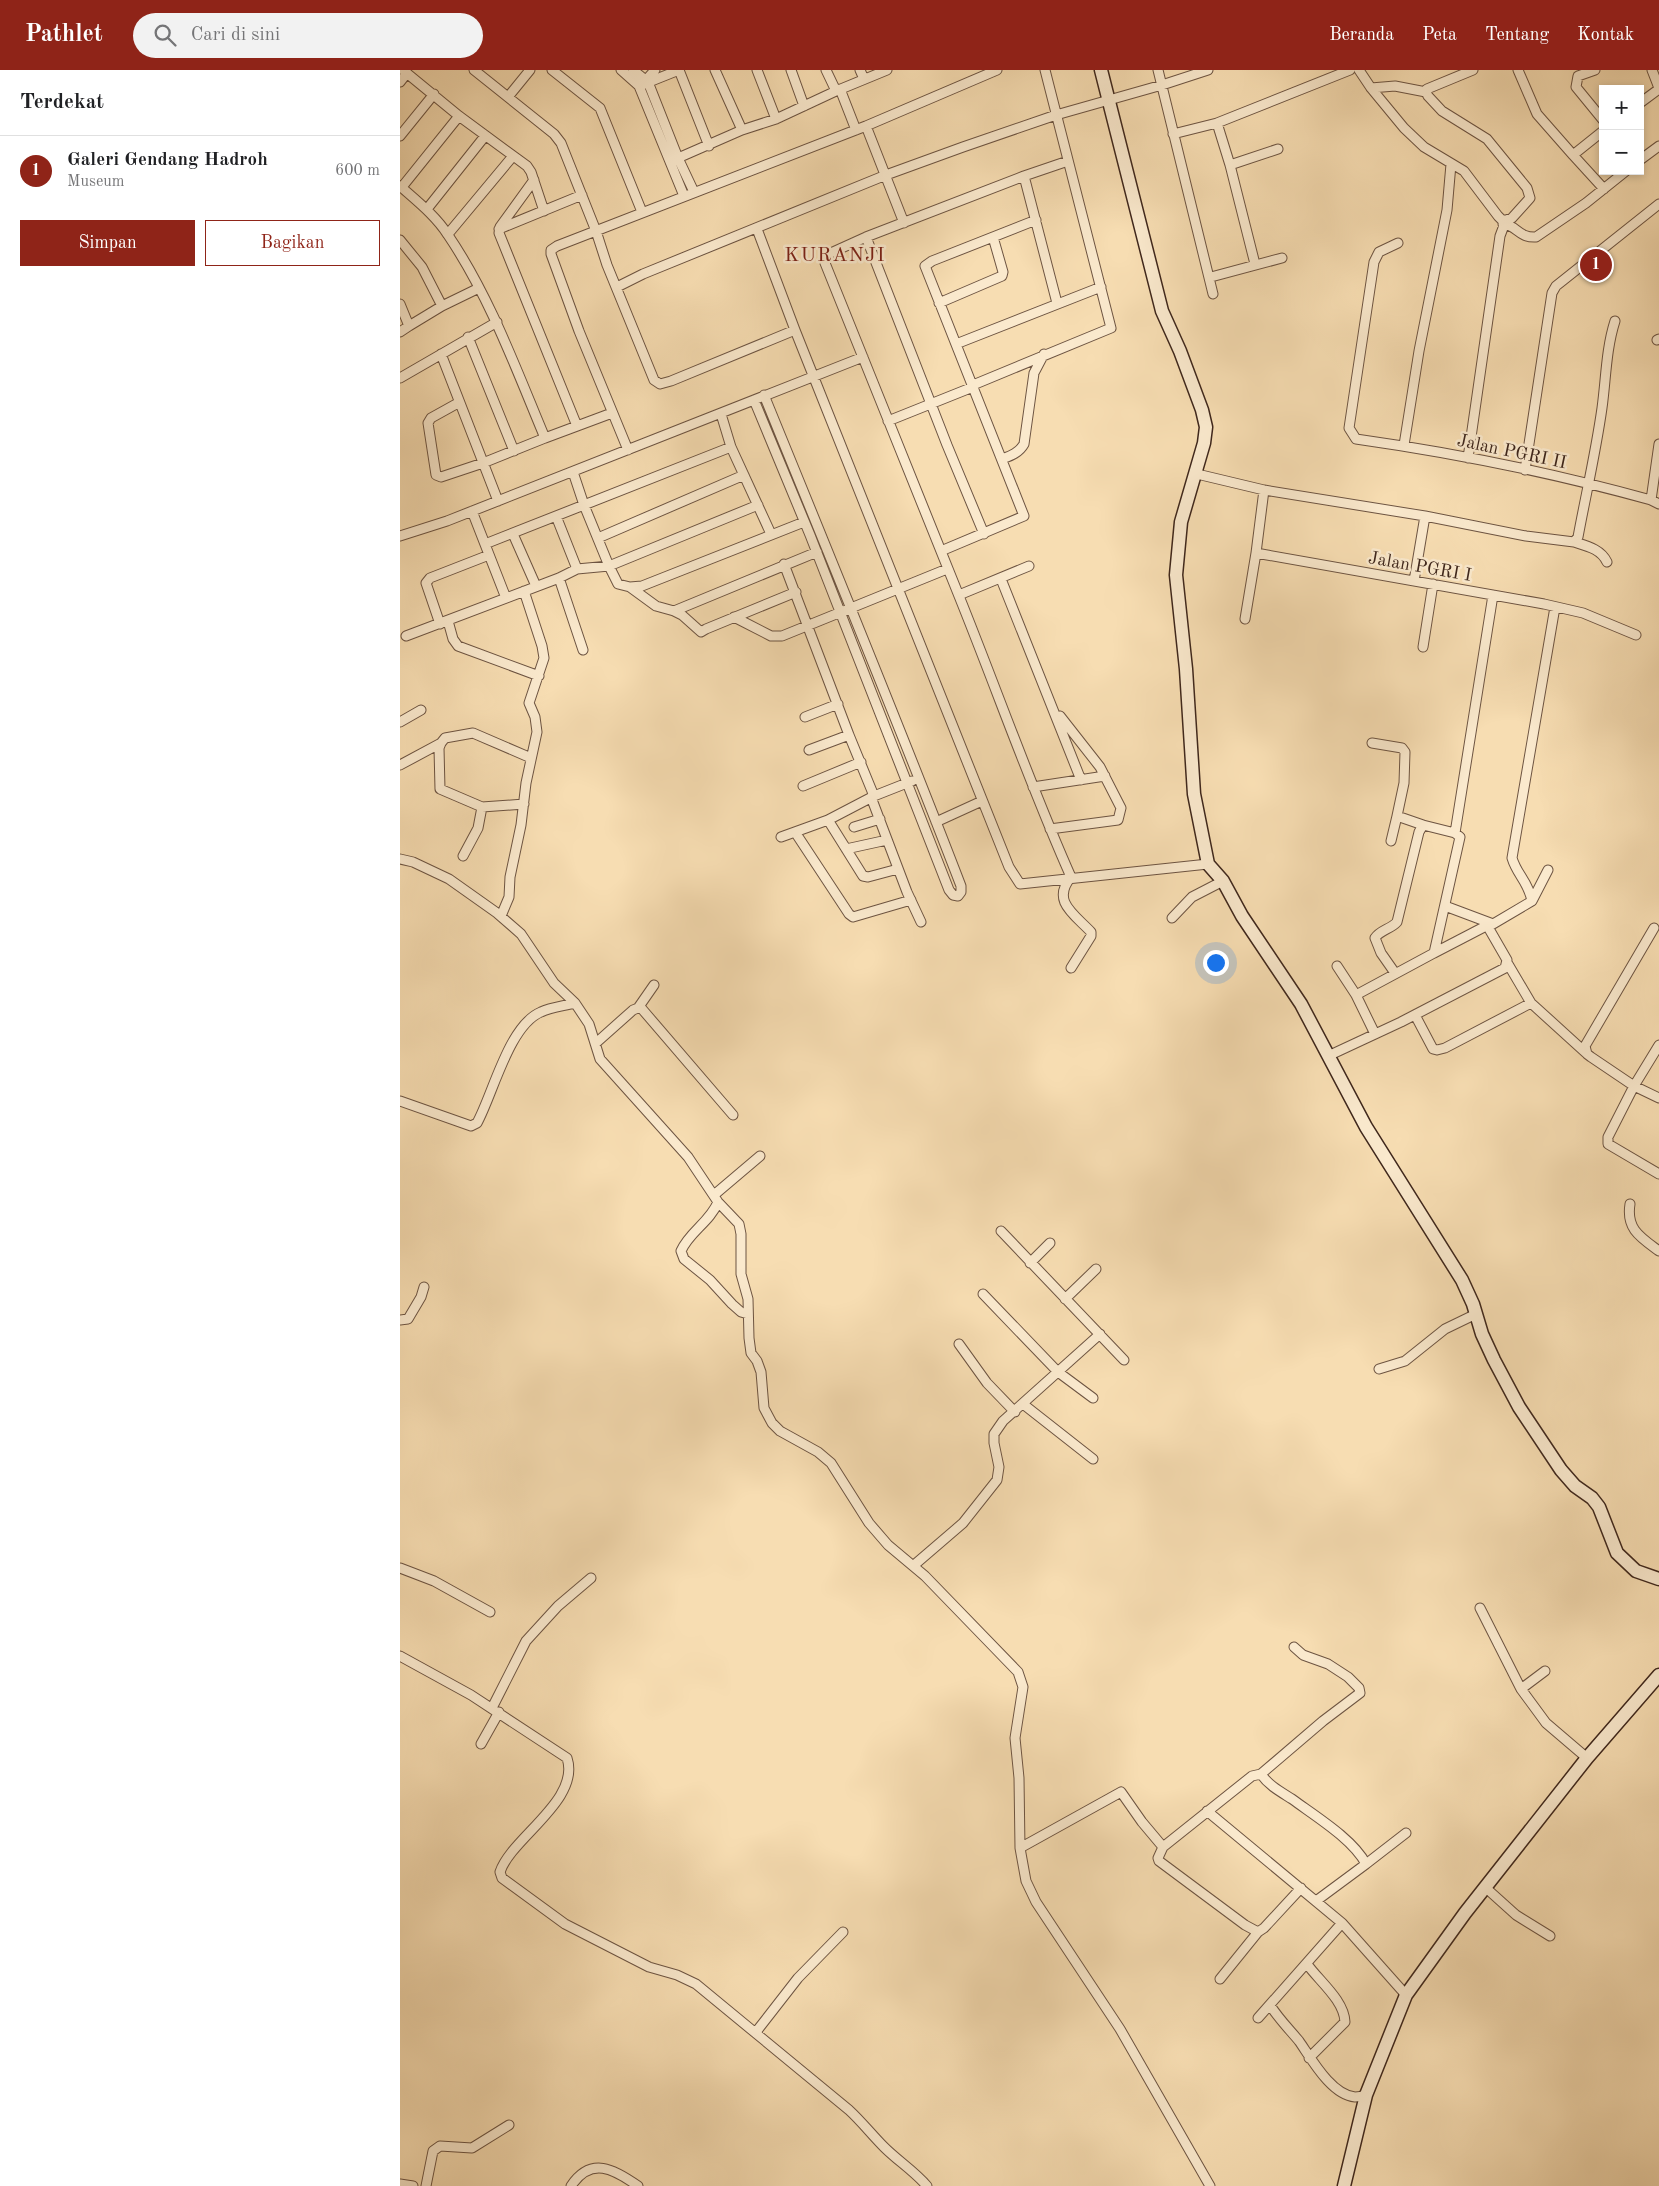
<!DOCTYPE html>
<html lang="id">
<meta charset="utf-8">
<style>
:root{--surface:#fff;--page:#f2f2f2;--text:#202124;--muted:#757577;--line:#e0e0e0;--accent:#8f2418}
body{margin:0;font-family:"Old Standard TT",serif;background:var(--page);color:var(--text)}
.controls{position:absolute;right:15px;top:15px;display:grid;overflow:hidden;border-radius:0px;box-shadow:0 2px 8px #0003}
.controls button{width:45px;height:45px;display:grid;place-items:center;padding:0;border:0;border-bottom:1px solid var(--line);background:var(--surface);color:var(--text);font:25px sans-serif}
.you{position:absolute;left:815px;top:892px;width:18px;height:18px;margin:-12px;border:4px solid #fff;border-radius:50%;background:#1a73e8;box-shadow:0 0 0 8px #1a73e833}
.badge{display:grid;place-items:center;width:32px;height:32px;border-radius:50%;background:var(--accent);color:#fff;font-size:16px;font-weight:700}
.pin{position:absolute;translate:-50% -50%;border:2px solid #fff;box-shadow:0 1px 5px #0006}
.list{margin:0;padding:0;list-style:none}
h2{display:flex;justify-content:space-between;align-items:center;height:65px;margin:0;padding:0 20px;font-size:21px}
h2 small{font-size:16px;font-weight:400;color:var(--muted)}
.list li{display:grid;grid-template-columns:32px 1fr auto;gap:15px;align-items:center;box-sizing:border-box;height:70px;padding:0 20px;border-top:1px solid var(--line)}
.list b{display:block;font-size:19px;white-space:nowrap}
.list p{margin:0;font-size:16px;white-space:nowrap;color:var(--muted)}
.list em{font-size:16px;font-style:normal;color:var(--muted)}
.actions{display:flex;gap:10px;padding:15px 20px}
.actions a{flex:1;padding:11px 0;border:1px solid var(--accent);border-radius:0px;text-align:center;font-size:18px;color:var(--accent)}
.actions .main{background:var(--accent);color:#fff}
.icon{flex:none;width:28px;height:28px;fill:none;stroke:currentColor;stroke-width:2;stroke-linecap:round;stroke-linejoin:round}
.map{position:relative;flex:none;width:1259px;height:2116px;overflow:hidden}
header{display:flex;align-items:center;gap:30px;box-sizing:border-box;height:70px;padding:0 25px;background:var(--accent);color:#fff}
header strong{font-size:24px}
nav{display:flex;gap:28px;margin-inline-start:auto;font-size:18px}
.search{width:350px;height:45px;background:var(--page);display:flex;align-items:center;gap:12px;box-sizing:border-box;padding:0 18px;border-radius:28px;color:var(--muted);font-size:19px}
main{display:flex}
aside{flex:1;background:var(--surface)}
.map>svg:first-child{display:block}
.lines{fill:none;stroke-linecap:round;stroke-linejoin:round}
.street-casing{stroke:#6d5442;stroke-width:11}
.secondary-casing{stroke:#3f271c;stroke-width:15}
.street{stroke:#fae9cd;stroke-width:9}
.secondary{stroke:#fae9cd;stroke-width:12}
.labels{text-anchor:middle;stroke-width:5;stroke-linejoin:round;paint-order:stroke}
.street-label{font-size:18px;fill:#3f271c;stroke:#fae9cd}
.quarter-label{font-size:20px;letter-spacing:1px;fill:#7a1f14;stroke:#fae9cd}
</style>
<header>
<strong>Pathlet</strong>
<div class="search"><svg class="icon" aria-label="search" viewBox="0 0 24 24"><circle cx="10" cy="10" r="6"/><path d="M15 15l6 6"/></svg>Cari di sini</div>
<nav><a>Beranda</a><a>Peta</a><a>Tentang</a><a>Kontak</a></nav>
</header>
<main>
<aside>
<h2>Terdekat<small></small></h2>
<ul class="list">
<li><span class="badge">1</span><div><b>Galeri Gendang Hadroh</b><p>Museum</p></div><em>600 m</em></li>
</ul>
<div class="actions"><a class="main">Simpan</a><a>Bagikan</a></div>
</aside>
<div class="map">
<svg width="1259" height="2116" viewBox="0 0 1259 2116">
<rect width="100%" height="100%" fill="#f7ddb2"/>
<filter id="stains"><feTurbulence type="fractalNoise" baseFrequency=".004" numOctaves="4"/><feColorMatrix values="0 0 0 0 .2 0 0 0 0 .09 0 0 0 0 .02 0 0 0 .5 -.17"/></filter>
<radialGradient id="worn" r=".72"><stop offset=".6" stop-color="#630" stop-opacity="0"/><stop offset="1" stop-color="#630" stop-opacity=".3"/></radialGradient>
<g class="lines">
<defs>
<path id="street" d="M3 0 59 46 127 96 131 102 144 141
M74 0 154 64 161 73 196 161 207 195 254 310 260 314 271 311 395 260
M152 0 200 38 242 142
M221 0 239 16 284 126
M233 0 248 12 278 88 294 122
M279 0 309 76
M315 0 342 60
M357 0 376 49
M391 0 404 36
M426 0 436 21
M460 0 464 9
M758 0 813 224
M959 0 971 18 1004 58 1024 77 1064 101 1098 146 1102 150H1106
M1118 0 1137 44 1173 85 1203 61
M1195 0 1178 6 1176 17 1203 50
M1252 0 1259 18
M246 10 255 0
M0 12 7 3
M244 14 279 0
M971 18 995 16 1026 22
M440 19 456 60
M108 27 130 0
M1240 33 1259 19
M817 53 830 95 855 194
M466 56 504 153
M773 64 817 53 950 0
M0 66 34 24
M1173 85 1204 119
M278 88 342 60 376 49 436 21 487 0
M1240 90 1259 76
M668 91 624 106 466 167 424 186 425 193C470 304 514 415 559 526 597 620 630 715 671 807
M830 95 878 79
M624 106 657 233
M134 110 100 157 99 163 177 356
M0 116C17 131 36 146 48 165 90 227 116 299 145 368L212 343
M2 117 59 46
M27 139 85 66
M1103 154C1117 155 1118 168 1136 167L1186 133 1226 101
M99 159 182 125
M357 159 395 260 609 797 620 814 808 794
M48 164 113 86
M466 167 547 375 584 464
M0 170 22 197 42 236
M998 173 979 182 974 192 949 358 956 369C1055 383 1154 403 1251 430L1259 434
M811 207 882 188
M217 217 243 204 486 105 563 77 656 45 762 15 808 0
M539 233 602 206 603 202 593 167
M0 234 9 256 0 262
M9 256 42 236 79 218
M68 267 114 381
M1257 270 1259 269
M556 274 701 217
M41 284 98 431
M0 308 97 252
M573 315 711 258 645 0
M354 330 410 465 549 820 553 825 558 826 561 822V816C498 652 431 489 364 325
M58 333 31 348 28 353 36 405 41 407 83 393 145 368
M321 344 331 377 371 464
M488 351 573 317
M1004 375 1019 281 1047 140 1051 94
M228 380 179 261 151 184V180L157 176 466 56 597 0
M1068 388 1100 166 1106 150 1112 148 1130 128 1127 118 1087 69 1042 41 1028 26 1026 22 1027 19 1073 0
M602 389C610 386 619 383 624 374L634 303 644 284
M1125 400 1152 223 1156 216 1259 134
M173 402 184 435 209 496 358 435
M797 404 864 420 1025 446
M864 420 856 483 1144 534 1183 543 1236 565
M1251 430 1259 374
M72 441 106 528
M156 446 177 499
M113 464 136 516
M0 466 47 451 463 287
M198 468 344 405
M1174 472C1187 476 1201 479 1207 492
M85 474 331 377
M541 481 624 446 525 196 532 191 636 150
M384 494 449 665 474 726
M159 508 183 580
M601 509 681 710
M1014 511 1025 446 1126 466 1174 472 1178 467C1186 424 1196 381 1202 338 1206 309 1206 279 1215 251
M230 517 256 536 274 541 282 545 301 562 306 559 396 522
M559 525 629 496
M274 541 417 482
M334 547 371 566H382L547 499
M845 549 856 483
M48 551 53 569 58 576 139 606
M40 554 26 513 30 508 89 485
M6 566 159 508 177 499 209 496 218 514 230 517 242 516 404 452
M1023 577 1033 514
M405 647 438 634
M0 652 21 640
M41 673 39 678 40 719 82 737 124 734
M972 673 1002 678 1005 682 1004 713 997 746 1023 755
M409 680 449 665
M0 695 41 673 45 668 73 663 131 688
M403 716 461 692
M633 717 705 706
M471 727 507 822 521 852
M428 750 463 806 468 807 498 799
M536 752 582 731
M454 757 480 749
M650 759 718 750 721 738 700 697 660 646
M395 762 449 844 453 847 511 830
M1055 763 1093 525
M381 767 428 750 474 726 512 711
M991 771 997 746
M446 779 487 770
M63 786 78 758 82 737
M0 789 13 792 49 809 97 843 121 864 154 913 175 933 189 954 200 989 288 1087 318 1132 339 1154 341 1164V1204L348 1229 349 1268 351 1283 357 1291 361 1302 364 1338 372 1353 380 1361 418 1382 431 1393 469 1453 488 1475 525 1506 618 1602 623 1617 615 1668 619 1708 620 1778 626 1811 636 1832 720 1959 810 2116
M1132 831C1128 811 1117 805 1112 788L1155 537
M1045 836 1093 854
M101 846 109 827 110 807 121 755 126 713 137 662 135 647 129 633 144 588 142 576 124 521
M772 848 792 827 823 811
M1088 857 1132 831 1148 800
M1254 858 1185 976 1187 984 1191 987 1234 1016 1259 1028
M1108 894 1131 933 1186 983
M937 896 956 925 975 964
M671 898 691 866V862C674 844 651 831 671 807
M956 925 1034 883 1060 767 1055 763 1023 755 1019 762 997 852C991 859 980 860 975 868L981 883 995 903
M238 938 254 915
M1015 945 1033 979 1037 980 1045 978 1131 933
M196 973 233 940 238 938 242 939 333 1045
M1259 975 1234 1016 1208 1067V1074L1259 1104
M928 986 1001 952 1105 898 1107 890 1088 857 1086 856 1034 883
M0 1031 71 1056 77 1053C93 1024 109 955 141 942 151 937 164 936 175 933
M314 1125 360 1086
M318 1132C310 1152 289 1162 281 1181L284 1189 310 1210 332 1234 341 1242 348 1244
M1230 1134C1226 1159 1240 1167 1259 1181
M601 1161 724 1290
M630 1193 650 1173
M583 1224 658 1302 693 1328
M665 1229 696 1199
M0 1250 8 1249 21 1227 24 1217
M559 1274 587 1313 615 1342
M979 1299 1005 1291 1045 1259 1076 1244
M623 1334 693 1389
M513 1496 563 1453 597 1410 599 1397 594 1373V1364L603 1351 700 1264
M0 1498 34 1511 90 1542
M1080 1538 1121 1619 1146 1653 1187 1688
M894 1577 903 1585 928 1594 948 1607 959 1618 960 1623 923 1651 861 1704C868 1715 881 1722 892 1729 915 1746 953 1769 966 1794L916 1831
M0 1586 71 1625 167 1688C181 1730 111 1768 100 1802L102 1808 165 1854 249 1897 277 1905 296 1914 449 2040C462 2052 472 2065 484 2077 498 2091 514 2101 527 2116
M1121 1619 1145 1601
M92 1638 126 1571 158 1536 191 1508
M81 1674 99 1642
M861 1704 852 1706 763 1777 758 1788 759 1791 845 1855 858 1862 864 1858 901 1818
M807 1741 942 1853 1006 1925
M620 1778 721 1722 742 1752 763 1777
M966 1794 1006 1763
M1086 1818 1116 1845 1150 1866
M907 1894C919 1911 944 1930 945 1952L909 1988
M820 1909 858 1862
M870 1935C878 1948 889 1959 899 1971 911 1988 931 2025 955 2027 958 2027 963 2026 966 2025
M858 1948 942 1853
M356 1962 398 1908 443 1862
M0 2114 13 2116
M26 2116 33 2081 40 2076 72 2078 109 2055
M171 2116C191 2086 214 2099 238 2116"/>
<path id="secondary" d="M701 0 762 241 780 281 802 340 806 357 804 373 781 452 776 505 786 599 794 724 808 794 823 811 842 846 901 934 966 1057 1062 1210 1073 1234 1082 1264 1094 1290 1119 1337 1161 1400 1175 1416 1192 1428 1199 1437 1217 1483 1236 1501 1259 1509
M944 2116 966 2025 1006 1925 1065 1843 1187 1688 1259 1605"/>
</defs>
<!-- street casing -->
<use href="#street" class="street-casing"/>
<!-- secondary casing -->
<use href="#secondary" class="secondary-casing"/>
<!-- street -->
<use href="#street" class="street"/>
<!-- secondary -->
<use href="#secondary" class="secondary"/>
</g>
<g class="labels">
<!-- street labels -->
<g class="street-label">
<text transform="translate(1112 381) rotate(12)" y="6">Jalan PGRI II</text>
<text transform="translate(1020 496) rotate(10)" y="6">Jalan PGRI I</text>
</g>
<!-- quarter labels -->
<g class="quarter-label">
<text x="435" y="191">KURANJI</text>
</g>
</g>
<rect width="100%" height="100%" filter="url(#stains)"/>
<rect width="100%" height="100%" fill="url(#worn)"/>
</svg>
<div class="controls">
<button>+</button>
<button>−</button>
</div>
<div class="you"></div>
<div class="pin badge" style="left:1196px;top:195px">1</div>
</div>
</main>
